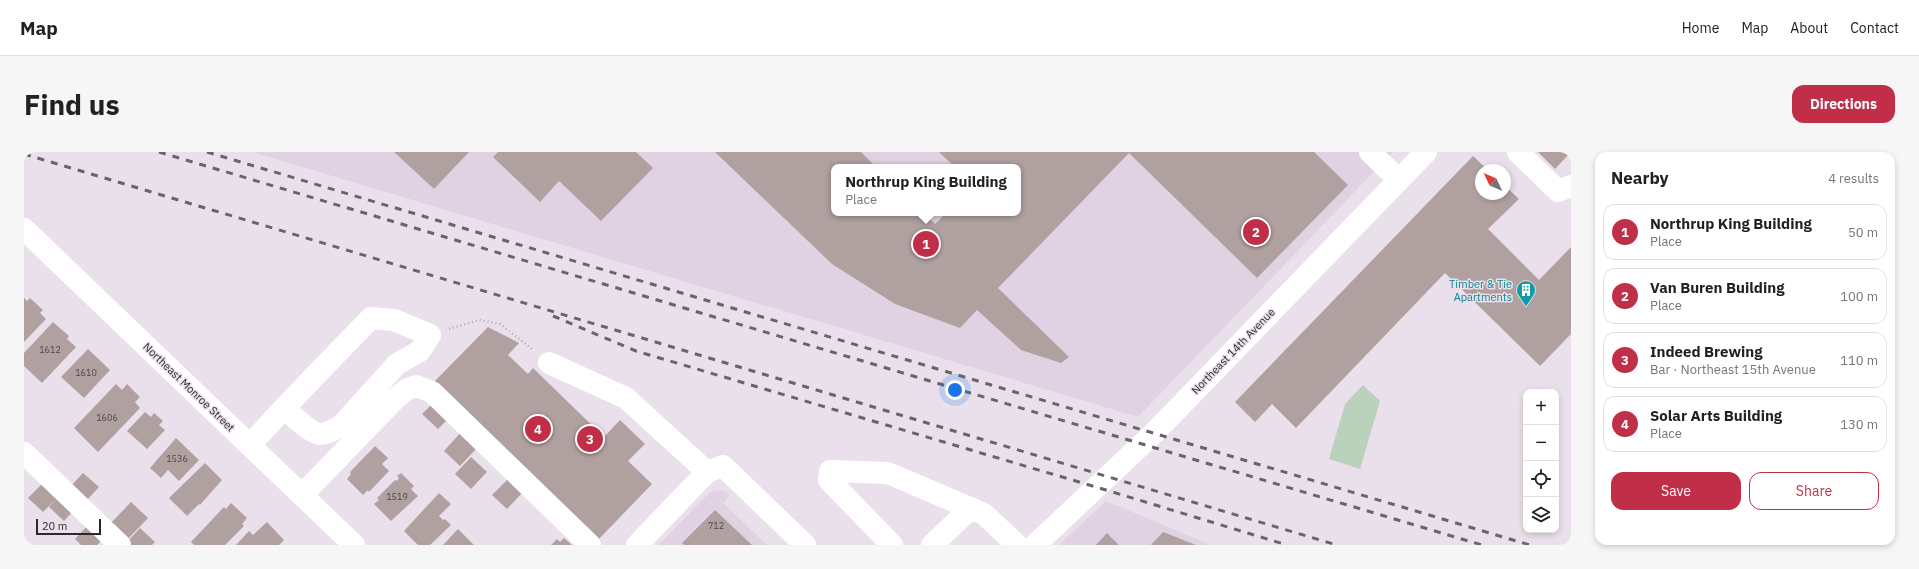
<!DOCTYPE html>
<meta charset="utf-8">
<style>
:root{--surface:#fff;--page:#f6f6f6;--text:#202124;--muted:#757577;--line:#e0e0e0;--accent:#c02f47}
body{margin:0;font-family:"IBM Plex Sans",sans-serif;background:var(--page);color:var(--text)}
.controls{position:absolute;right:12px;bottom:12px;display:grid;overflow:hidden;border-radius:8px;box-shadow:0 2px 6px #0003}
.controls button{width:36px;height:36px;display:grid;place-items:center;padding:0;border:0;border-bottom:1px solid var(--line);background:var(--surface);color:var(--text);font:20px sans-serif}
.compass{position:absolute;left:1451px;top:12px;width:36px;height:36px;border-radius:50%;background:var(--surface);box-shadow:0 2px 6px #0003;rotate:314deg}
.scale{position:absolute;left:12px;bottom:10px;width:65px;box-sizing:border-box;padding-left:4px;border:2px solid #2c292d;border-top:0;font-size:11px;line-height:14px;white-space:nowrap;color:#2c292d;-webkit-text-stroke:3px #eae0eb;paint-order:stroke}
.you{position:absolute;left:931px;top:238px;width:14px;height:14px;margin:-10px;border:3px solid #fff;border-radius:50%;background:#1a73e8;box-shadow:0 0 0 6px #1a73e833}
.badge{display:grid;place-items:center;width:26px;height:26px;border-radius:50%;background:var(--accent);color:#fff;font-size:13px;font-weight:700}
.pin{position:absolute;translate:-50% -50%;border:2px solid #fff;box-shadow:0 1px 4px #0006}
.popup{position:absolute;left:807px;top:12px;width:190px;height:52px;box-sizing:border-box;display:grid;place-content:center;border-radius:8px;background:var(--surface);filter:drop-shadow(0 1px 3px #0005);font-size:13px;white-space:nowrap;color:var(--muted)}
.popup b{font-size:15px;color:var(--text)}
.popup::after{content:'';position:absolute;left:50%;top:100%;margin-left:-8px;border:8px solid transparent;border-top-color:var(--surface)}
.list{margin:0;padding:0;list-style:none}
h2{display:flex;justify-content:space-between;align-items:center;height:52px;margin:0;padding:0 16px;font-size:17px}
h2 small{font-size:13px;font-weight:400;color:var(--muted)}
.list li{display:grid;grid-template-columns:26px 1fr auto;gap:12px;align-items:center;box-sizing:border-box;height:56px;margin:0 8px 8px;padding:0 8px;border:1px solid var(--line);border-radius:12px}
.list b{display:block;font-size:15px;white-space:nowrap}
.list p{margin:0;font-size:13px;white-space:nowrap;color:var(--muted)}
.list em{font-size:13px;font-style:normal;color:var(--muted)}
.actions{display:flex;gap:8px;padding:12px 16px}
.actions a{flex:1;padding:9px 0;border:1px solid var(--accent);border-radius:12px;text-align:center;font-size:14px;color:var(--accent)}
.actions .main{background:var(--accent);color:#fff}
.icon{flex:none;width:22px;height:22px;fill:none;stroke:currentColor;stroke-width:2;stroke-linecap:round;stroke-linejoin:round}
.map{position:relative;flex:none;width:1547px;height:393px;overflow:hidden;border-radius:12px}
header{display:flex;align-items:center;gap:24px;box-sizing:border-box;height:56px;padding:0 20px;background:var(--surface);border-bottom:1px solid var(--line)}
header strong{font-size:19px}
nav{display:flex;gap:22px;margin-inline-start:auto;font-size:14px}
.intro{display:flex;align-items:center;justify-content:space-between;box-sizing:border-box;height:96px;padding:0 24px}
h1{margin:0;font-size:28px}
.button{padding:10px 18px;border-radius:12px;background:var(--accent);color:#fff;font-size:14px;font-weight:700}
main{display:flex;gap:24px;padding:0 24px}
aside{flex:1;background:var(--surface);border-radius:12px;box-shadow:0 2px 6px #0003}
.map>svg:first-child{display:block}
.built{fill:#e0d2e2;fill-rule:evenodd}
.green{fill:#bad2bc}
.building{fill:#b0a1a0}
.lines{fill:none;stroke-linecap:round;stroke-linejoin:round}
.path{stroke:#b0a8b1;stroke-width:2.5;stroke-dasharray:1 3;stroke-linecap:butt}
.minor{stroke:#fff;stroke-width:22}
.rail{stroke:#69646a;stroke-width:3;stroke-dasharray:7 7;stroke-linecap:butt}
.labels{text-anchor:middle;stroke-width:3;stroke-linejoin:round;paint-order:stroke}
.number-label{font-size:9px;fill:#4d474a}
.culture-label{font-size:11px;fill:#0d838f;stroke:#eae0eb;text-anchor:end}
.street-label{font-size:11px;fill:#2c292d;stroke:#eae0eb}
</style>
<header>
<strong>Map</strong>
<nav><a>Home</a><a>Map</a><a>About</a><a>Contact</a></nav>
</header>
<div class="intro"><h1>Find us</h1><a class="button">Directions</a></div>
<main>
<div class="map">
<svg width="1547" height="393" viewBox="0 0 1547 393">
<rect width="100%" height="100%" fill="#eae0eb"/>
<!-- built -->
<path class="built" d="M228 0H1369L1114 265ZM810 15H994V61H810Z
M697 338 704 341 705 344 699 351 743 393H635L686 340Z
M1082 349 1187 393H1035Z"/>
<!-- green -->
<path class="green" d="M1339 233 1356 249 1336 317 1305 307 1321 252Z"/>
<!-- building -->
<path class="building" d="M370 0H445L410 37Z
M474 0H612L629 16 577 69 535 29 516 50 469 5Z
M691 0H837L852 15H810V61H900L911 72 922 61H994V15H931L915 0H1290L1324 33 1233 126 1105 1 974 136 1045 205 1037 211 997 198 953 158 936 176 871 152 808 112Z
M1514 0H1547L1531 17Z
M1449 4 1464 18H1457V42H1481V34L1495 47 1464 77 1515 128 1547 95V182L1516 214 1421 121 1272 276 1248 252 1231 270 1211 250Z
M0 146 3 149 6 146 19 158 16 161 22 167 0 190Z
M29 170 45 184 43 187 52 195 18 231 0 214V201Z
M464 175 495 191 484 203 504 222 509 216 580 285 596 268 621 292 604 309 628 332 573 389 410 230Z
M64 197 86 218 60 246 37 225Z
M92 232 98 238 103 232 116 245 111 250 116 256 74 300 50 276Z
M408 252 424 267 414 277 398 262Z
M121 260 127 265 130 261 139 269 135 273 141 278 123 297 103 279Z
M438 279 454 295 436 314 420 299Z
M152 286 175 308 155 329 144 318 137 326 126 316Z
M351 294 364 306 358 312 365 319 345 340 344 338 339 343 323 327 327 322 326 320Z
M447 305 463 320 447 337 431 322Z
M181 311 198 328 176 353 175 352 163 364 145 346Z
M59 321 75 335 62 349 46 335Z
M377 321 390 334 387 337 394 344 367 369 350 352 355 348 353 346 371 328 373 329 375 326 373 324Z
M485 326 499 340 483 357 468 343Z
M21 329 50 358 40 369 25 355 31 348 19 360 4 346Z
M415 341 427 352 415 364 419 368 421 367 427 373 406 393H394L380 379Z
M107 350 124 366 103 388 86 372Z
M207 351 223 366 218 372 220 374 201 393H170L167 390 200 355 202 357Z
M691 358 728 393H660L658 391Z
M243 370 260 388 255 393H212L225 379 229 383Z
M65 372 80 386 73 393H57L51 387Z
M116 376 131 390 128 393H106L103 390Z
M434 377 450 393H419Z
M1139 380 1172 393H1127Z
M1083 381 1095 393H1072Z
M540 386 548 393H527L533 387 536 390Z"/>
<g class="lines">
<!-- path -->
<path class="path" d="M425 177 455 168 476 172 508 197"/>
<!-- minor -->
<path class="minor" d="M1346 0 1375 28
M1494 0 1534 39 1547 34
M0 77 330 393
M525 211 602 246 683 320
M226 293C265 250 306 208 347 166L370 168 406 183 396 199 373 212 317 274C311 277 303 282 296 282 286 281 268 263 260 256
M0 301 96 393
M278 343 371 247 382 238 392 234 408 240 566 393
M613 393 683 320 699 314 781 393
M868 393 805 328 806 319 864 321 960 362 993 393
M908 393 947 356
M1011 393 1130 281 1402 0"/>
<!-- rail -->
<path class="rail" d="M135 0 1458 393
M183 0 1506 393
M0 2 1313 393
M529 164 612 199 1072 335 1263 393"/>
</g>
<!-- icons -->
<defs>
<symbol id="building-pin" viewBox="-11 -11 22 30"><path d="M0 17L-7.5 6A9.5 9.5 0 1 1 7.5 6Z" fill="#0f9aa8" stroke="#eae0eb"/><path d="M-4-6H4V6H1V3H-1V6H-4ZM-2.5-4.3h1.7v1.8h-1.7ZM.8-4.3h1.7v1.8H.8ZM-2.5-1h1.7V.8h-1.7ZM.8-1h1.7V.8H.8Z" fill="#fff"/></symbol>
</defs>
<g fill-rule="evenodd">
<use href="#building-pin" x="1491" y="127" width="22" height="30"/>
</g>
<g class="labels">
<!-- number labels -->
<g class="number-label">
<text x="26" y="201">1612</text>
<text x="62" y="224">1610</text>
<text x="83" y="269">1606</text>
<text x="153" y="310">1536</text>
<text x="373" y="348">1519</text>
<text x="692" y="377">712</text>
</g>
<!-- culture labels -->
<g class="culture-label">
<text x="1488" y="136">Timber &amp; Tie<tspan x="1488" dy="13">Apartments</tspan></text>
</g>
<!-- street labels -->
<g class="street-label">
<text transform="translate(1209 199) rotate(-46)" y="4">Northeast 14th Avenue</text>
<text transform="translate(165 235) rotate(44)" y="4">Northeast Monroe Street</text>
</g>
</g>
</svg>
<div class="controls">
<button>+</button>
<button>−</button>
<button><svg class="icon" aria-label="locate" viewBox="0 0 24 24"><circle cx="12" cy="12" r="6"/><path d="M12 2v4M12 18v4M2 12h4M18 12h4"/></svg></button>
<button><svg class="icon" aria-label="layers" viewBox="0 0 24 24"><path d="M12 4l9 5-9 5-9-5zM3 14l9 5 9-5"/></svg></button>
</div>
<svg class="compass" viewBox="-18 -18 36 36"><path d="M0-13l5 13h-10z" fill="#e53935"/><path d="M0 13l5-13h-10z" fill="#757577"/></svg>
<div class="scale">20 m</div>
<div class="you"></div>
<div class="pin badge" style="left:902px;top:92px">1</div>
<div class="popup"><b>Northrup King Building</b>Place</div>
<div class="pin badge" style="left:1232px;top:80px">2</div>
<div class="pin badge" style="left:566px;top:287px">3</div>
<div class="pin badge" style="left:514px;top:277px">4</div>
</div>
<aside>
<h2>Nearby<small>4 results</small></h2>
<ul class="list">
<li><span class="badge">1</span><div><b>Northrup King Building</b><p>Place</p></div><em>50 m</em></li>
<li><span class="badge">2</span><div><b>Van Buren Building</b><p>Place</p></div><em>100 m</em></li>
<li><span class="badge">3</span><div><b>Indeed Brewing</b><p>Bar · Northeast 15th Avenue</p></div><em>110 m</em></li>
<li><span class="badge">4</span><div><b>Solar Arts Building</b><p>Place</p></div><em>130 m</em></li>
</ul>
<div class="actions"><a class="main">Save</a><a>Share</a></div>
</aside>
</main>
